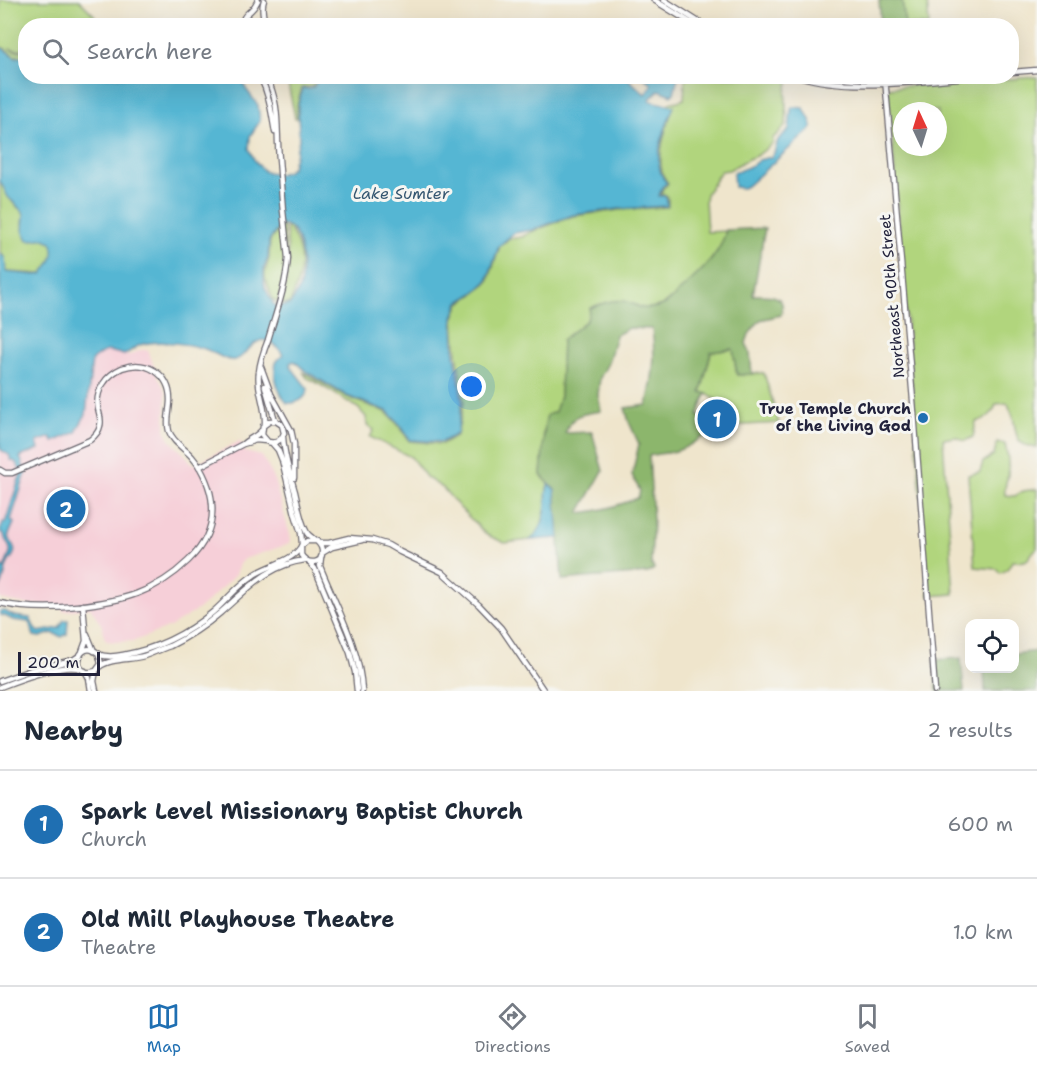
<!DOCTYPE html>
<style>
:root{--surface:#fff;--page:#f2f2f3;--text:#1f2937;--muted:#747a83;--line:#e0e1e3;--accent:#1f6fb2}
body{margin:0;font-family:"Shantell Sans",sans-serif;background:var(--page);color:var(--text)}
.controls{position:absolute;right:18px;bottom:18px;display:grid;overflow:hidden;border-radius:12px;box-shadow:0 6px 24px #0002}
.controls button{width:54px;height:54px;display:grid;place-items:center;padding:0;border:0;border-bottom:2px solid var(--line);background:var(--surface);color:var(--text);font:30px sans-serif}
.compass{position:absolute;left:893px;top:102px;width:54px;height:54px;border-radius:50%;background:var(--surface);box-shadow:0 6px 24px #0002;rotate:356deg}
.scale{position:absolute;left:18px;bottom:15px;width:82px;box-sizing:border-box;padding-left:6px;border:3px solid #22223b;border-top:0;font-size:16px;line-height:21px;white-space:nowrap;color:#22223b;-webkit-text-stroke:4px #f6f6f2;paint-order:stroke}
.you{position:absolute;left:472px;top:387px;width:21px;height:21px;margin:-15px;border:4px solid #fff;border-radius:50%;background:#1a73e8;box-shadow:0 0 0 9px #1a73e833}
.badge{display:grid;place-items:center;width:39px;height:39px;border-radius:50%;background:var(--accent);color:#fff;font-size:20px;font-weight:700}
.pin{position:absolute;translate:-50% -50%;border:3px solid #fff;box-shadow:0 2px 6px #0006}
.list{margin:0;padding:0;list-style:none}
h2{display:flex;justify-content:space-between;align-items:center;height:78px;margin:0;padding:0 24px;font-size:26px}
h2 small{font-size:20px;font-weight:400;color:var(--muted)}
.list li{display:grid;grid-template-columns:39px 1fr auto;gap:18px;align-items:center;box-sizing:border-box;height:108px;padding:0 24px;border-top:2px solid var(--line)}
.list b{display:block;font-size:22px;white-space:nowrap}
.list p{margin:0;font-size:20px;white-space:nowrap;color:var(--muted)}
.list em{font-size:20px;font-style:normal;color:var(--muted)}
.icon{flex:none;width:33px;height:33px;fill:none;stroke:currentColor;stroke-width:2;stroke-linecap:round;stroke-linejoin:round}
.map{position:relative;flex:none;width:1037px;height:691px;overflow:hidden}
.search{position:absolute;background:var(--surface);box-shadow:0 6px 24px #0002;left:18px;right:18px;top:18px;height:66px;display:flex;align-items:center;gap:15px;box-sizing:border-box;padding:0 21px;border-radius:24px;color:var(--muted);font-size:22px}
.sheet{height:294px;background:var(--surface)}
nav{display:flex;justify-content:space-around;align-items:center;box-sizing:border-box;height:84px;border-top:2px solid var(--line);background:var(--surface);font-size:16px;color:var(--muted)}
nav a{display:grid;justify-items:center;gap:3px}
nav .on{color:var(--accent)}
.map>svg:first-child{display:block}
.built{fill:#f6cfd8}
.green{fill:#b1d57d;stroke:#6a7c5c;stroke-width:1.5;fill-rule:evenodd}
.forest{fill:#8cb66c;stroke:#576c54;stroke-width:1.5;fill-rule:evenodd}
.water{fill:#54b6d3;stroke:#3b6c87;stroke-width:1.5;fill-rule:evenodd}
.lines{fill:none;stroke-linecap:round;stroke-linejoin:round}
.secondary-casing{stroke:#6a666e;stroke-width:7}
.secondary{stroke:#fff;stroke-width:4.5}
.poi-dot{fill:#1f6fb2;stroke:#f6f6f2;stroke-width:2}
.labels{text-anchor:middle;stroke-width:6;stroke-linejoin:round;paint-order:stroke}
.street-label{font-size:15px;fill:#22223b;stroke:#f6f6f2}
.poi-label{font-size:15px;font-weight:bold;fill:#22223b;stroke:#f6f6f2;text-anchor:end}
.water-label{font-size:16px;font-style:italic;fill:#345670;stroke:#f6f6f2}
</style>
<div class="map">
<svg width="1037" height="691" viewBox="0 0 1037 691">
<rect width="100%" height="100%" fill="#f6f6f2"/>
<filter id="ink" filterUnits="userSpaceOnUse"><feTurbulence type="fractalNoise" baseFrequency=".0167" numOctaves="2"/><feDisplacementMap in="SourceGraphic" scale="12" xChannelSelector="R" yChannelSelector="G"/><feConvolveMatrix kernelMatrix="1 2 1 2 8 2 1 2 1" color-interpolation-filters="sRGB"/></filter>
<filter id="wash" filterUnits="userSpaceOnUse"><feTurbulence type="fractalNoise" baseFrequency=".008" numOctaves="4" result="noise"/><feDisplacementMap in="SourceGraphic" scale="24" xChannelSelector="R" yChannelSelector="G"/><feGaussianBlur stdDeviation="1.35" result="paint"/><feColorMatrix in="noise" values="0 0 0 0 0 0 0 0 0 0 0 0 0 0 0 0 0 1.4 0 .05"/><feComposite in="paint" operator="in"/></filter>
<g filter="url(#wash)">
<rect width="100%" height="100%" fill="#efe5cc"/>
<!-- built -->
<path class="built" d="M105 350 124 355H130L140 350H148L157 375 166 392 165 430 172 442 187 457 193 465 240 441 245 452 262 456 273 476 290 535 291 541 286 545 244 559 239 564 236 574 204 605 188 616 170 627 134 641 115 642 107 641 104 637 102 626 91 608 63 611V605H29L0 599V449L9 455 11 459 39 448 37 442 46 438 51 437 53 442 77 430 86 414 92 360Z"/>
<!-- green -->
<path class="green" d="M0 0H79L94 15 98 25 36 26 34 23V25L26 26 25 47 19 50 9 48 15 51H25V56H15L4 48H0Z
M902 0H927L929 25H905Z
M292 77H317L313 86 302 88 297 105V118H295L288 84Z
M687 77H790C788 83 786 89 786 95 784 118 794 121 773 138V143L758 155 748 159 729 170 721 171 706 194 705 200 707 232 727 231 721 246 702 272 665 304 655 307 644 309 631 303 587 320 562 340 560 396 558 407 543 433 544 442 541 475 549 484 547 488 546 506 541 528 537 535 530 540 505 543 487 535 460 508 443 488 427 478 411 457 370 437 374 430 367 425 366 417 358 408 314 381 307 378 303 372 347 397 386 412 400 427 409 441 442 444 457 435 464 402 456 346 454 317 460 303 474 294 488 282 500 246 509 239 522 237 531 232 573 216 619 210 668 207V199L666 195H661L663 188 667 185 668 183C652 165 666 126 674 106L665 105C670 101 678 102 684 99L685 80Z
M1037 77V448C1014 445 1017 436 1013 417 1012 413 1009 408 1008 403L996 404C993 415 986 419 976 422L973 437 965 441 956 437 943 439 954 594 929 596 888 88 906 86ZM902 111H938V147H902Z
M0 181 13 203 23 212 24 216 23 224 32 240C50 234 59 245 51 262 49 267 45 270 42 274L8 272 5 271 3 255 0 253Z
M283 227 286 258V275L278 302 273 300 265 278V272L269 258 270 241 279 228Z
M286 227 289 228C307 254 302 275 290 303L287 304 281 303C290 273 289 258 286 227Z
M733 349 737 375 764 373 779 423 726 426 719 402 707 394 701 392 711 352Z
M997 442 1005 444C1008 454 1009 464 1008 475 1006 482 1004 488 1005 495L1015 496 1023 491 1037 489V548C1025 558 1033 563 1012 561 1010 566 1006 572 1000 573L997 569 975 567 968 475 980 472 983 462 994 455Z"/>
<!-- forest -->
<path class="forest" d="M879 0H902L905 25H881Z
M765 228 753 295C768 295 788 293 781 315L760 320 749 334 746 343 750 353 752 374 737 375 733 349 711 352 701 392 707 394C702 400 702 408 698 415L711 427H714L711 433C699 438 691 446 679 450 669 454 659 453 649 456L653 520 651 563 654 569 648 573 562 580 555 490 541 475 545 423 547 415 555 412 560 396 562 340 587 320 590 308C603 303 618 297 630 303 636 305 641 309 647 308 653 308 660 307 665 304 672 300 677 293 683 288 701 271 720 256 726 230ZM629 328 652 329C656 358 653 377 647 405L625 408 629 422 639 444 632 475 640 491 638 498C616 506 602 511 579 513L603 471 592 432 565 433C574 412 581 415 601 411L598 395 600 378 608 363 616 335Z
M1037 651V691H985L984 669 1014 668 1015 654Z
M961 658 964 691H937L934 660Z"/>
<!-- water -->
<path class="water" d="M0 48H2L15 57H25L26 76 240 77 246 89 258 105 260 121 250 136 249 149 255 161 265 172 279 174 288 171 292 167 299 140 298 105 303 88 309 89 314 87 319 77H387L398 80 416 81 495 76 626 77 645 94 651 87V83L643 77H678L674 93 672 95 659 90 650 99 651 101 674 106C665 128 649 164 667 183L662 187 659 196H665L667 200V206L619 209 573 215 532 230 514 233 499 246 487 281 474 293 459 302 453 317 454 347 462 402 457 434 442 442 410 440 401 426 387 411 347 396 307 372 294 361 290 363 291 367 308 389C306 399 297 404 287 403 279 394 272 375 276 363 277 360 281 357 283 355 280 349 276 345 270 342 252 333 245 363 231 360 222 359 214 352 205 349 189 344 157 339 140 345 134 348 129 352 124 355 106 350 107 348 92 360L86 414 77 430V432L53 442 51 437 37 442 39 449 20 457 26 473 11 520 14 523 8 537C23 557 8 555 6 569 5 576 4 581 0 588V566L4 569C5 563 12 553 10 549 8 541 4 542 4 534L0 532 3 522 5 523 21 473 17 463 11 460 9 455 0 449V253L5 258 6 272 37 275 42 274C50 264 57 255 51 242 41 236 39 240 28 240L23 230 24 216 23 212 8 197 0 181ZM281 224C304 227 304 268 300 286 299 291 296 294 294 298 292 301 292 304 288 305 284 307 278 305 274 305L265 288 264 282V268L268 258 269 241Z
M792 107 804 108C806 115 813 121 812 128L747 186 743 188 734 187 733 173 751 166 759 160 771 157 774 153 778 140 789 130 791 110Z
M549 484 555 490 559 538 530 540C541 532 545 518 546 504 547 496 545 490 549 484Z
M0 611H5L14 616 30 618 35 629 38 632 59 628 64 620H68L67 634 62 637 52 633 40 637 34 636 29 622 13 620 5 616 0 615Z"/>
</g>
<g filter="url(#ink)">
<g class="lines">
<defs>
<path id="secondary" d="M654 0 696 26
M664 0 705 26
M243 26C242 15 247 15 253 8 255 6 257 2 258 0
M264 26C265 16 260 11 264 0
M1012 72 1037 70
M260 76C270 97 271 110 275 132
M799 76C849 92 924 81 977 76
M822 76 856 79 910 76
M885 78 914 412 935 691
M261 367 271 394 291 430 294 444V478
M265 386 274 417 276 421 282 425 284 433C281 441 276 444 268 442L262 435 263 426 270 421H276
M265 423C266 405 256 389 259 372 260 361 264 350 268 340 276 313 286 286 288 258 284 225 281 192 279 159 276 129 281 105 266 76
M283 437C284 456 290 474 295 492 298 505 300 521 307 533 311 539 321 541 322 550 324 564 308 566 301 555V546L307 541H317
M272 443 278 450 282 460 295 514 301 533 302 544
M243 444 256 440 266 441
M199 467 243 444C248 439 256 437 261 431
M0 470 5 473H12L90 440C95 436 99 432 100 426 102 419 99 414 98 408 95 391 106 375 122 368 146 359 170 374 170 400 170 410 166 421 169 431 173 443 186 449 193 458 203 470 211 489 212 504 214 526 204 546 188 561 155 593 122 601 77 606 50 609 26 609 0 603
M319 543H329L349 538 372 540 388 545 400 552 442 572 479 605 501 628 544 691
M322 553 332 547 362 540
M321 557 320 566C336 607 360 647 362 691
M309 562 315 569 350 653 355 672 357 691
M87 634 94 651
M82 652 86 641 83 605
M99 655 101 664 96 671C72 679 75 644 93 650 98 652 100 656 105 656 111 657 118 656 123 655 156 649 188 633 213 612 227 600 238 585 254 575 267 566 292 561 300 548
M99 667C111 658 130 660 144 656 152 653 161 649 170 646 188 637 205 626 220 613 247 590 267 565 305 560
M85 671 89 678 91 691
M96 671 94 681 96 691
M0 681 31 670 73 660 79 656
M0 687C18 680 63 662 81 669"/>
</defs>
<!-- secondary casing -->
<use href="#secondary" class="secondary-casing"/>
<!-- secondary -->
<use href="#secondary" class="secondary"/>
</g>
</g>
<!-- markers -->
<circle class="poi-dot" cx="923" cy="418" r="6"/>
<g class="labels">
<!-- street labels -->
<g class="street-label">
<text transform="translate(892 296) rotate(-95)" y="5">Northeast 90th Street</text>
</g>
<!-- poi labels -->
<g class="poi-label">
<text x="911" y="414">True Temple Church<tspan x="911" dy="17">of the Living God</tspan></text>
</g>
<!-- water labels -->
<g class="water-label">
<text x="401" y="199">Lake Sumter</text>
</g>
</g>
</svg>
<div class="controls">
<button><svg class="icon" aria-label="locate" viewBox="0 0 24 24"><circle cx="12" cy="12" r="6"/><path d="M12 2v4M12 18v4M2 12h4M18 12h4"/></svg></button>
</div>
<svg class="compass" viewBox="-18 -18 36 36"><path d="M0-13l5 13h-10z" fill="#e53935"/><path d="M0 13l5-13h-10z" fill="#747a83"/></svg>
<div class="scale">200 m</div>
<div class="you"></div>
<div class="pin badge" style="left:717px;top:419px">1</div>
<div class="pin badge" style="left:66px;top:509px">2</div>
<div class="search"><svg class="icon" aria-label="search" viewBox="0 0 24 24"><circle cx="10" cy="10" r="6"/><path d="M15 15l6 6"/></svg>Search here</div>
</div>
<section class="sheet">
<h2>Nearby<small>2 results</small></h2>
<ul class="list">
<li><span class="badge">1</span><div><b>Spark Level Missionary Baptist Church</b><p>Church</p></div><em>600 m</em></li>
<li><span class="badge">2</span><div><b>Old Mill Playhouse Theatre</b><p>Theatre</p></div><em>1.0 km</em></li>
</ul>
</section>
<nav>
<a class="on"><svg class="icon" aria-label="map" viewBox="0 0 24 24"><path d="M3 6l6-2 6 2 6-2v14l-6 2-6-2-6 2zM9 4v14M15 6v14"/></svg>Map</a>
<a><svg class="icon" aria-label="directions" viewBox="0 0 24 24"><path d="M12 3l9 9-9 9-9-9zM9 14v-3h6M13 9l2 2-2 2"/></svg>Directions</a>
<a><svg class="icon" aria-label="saved" viewBox="0 0 24 24"><path d="M7 4h10v16l-5-4-5 4z"/></svg>Saved</a>
</nav>
